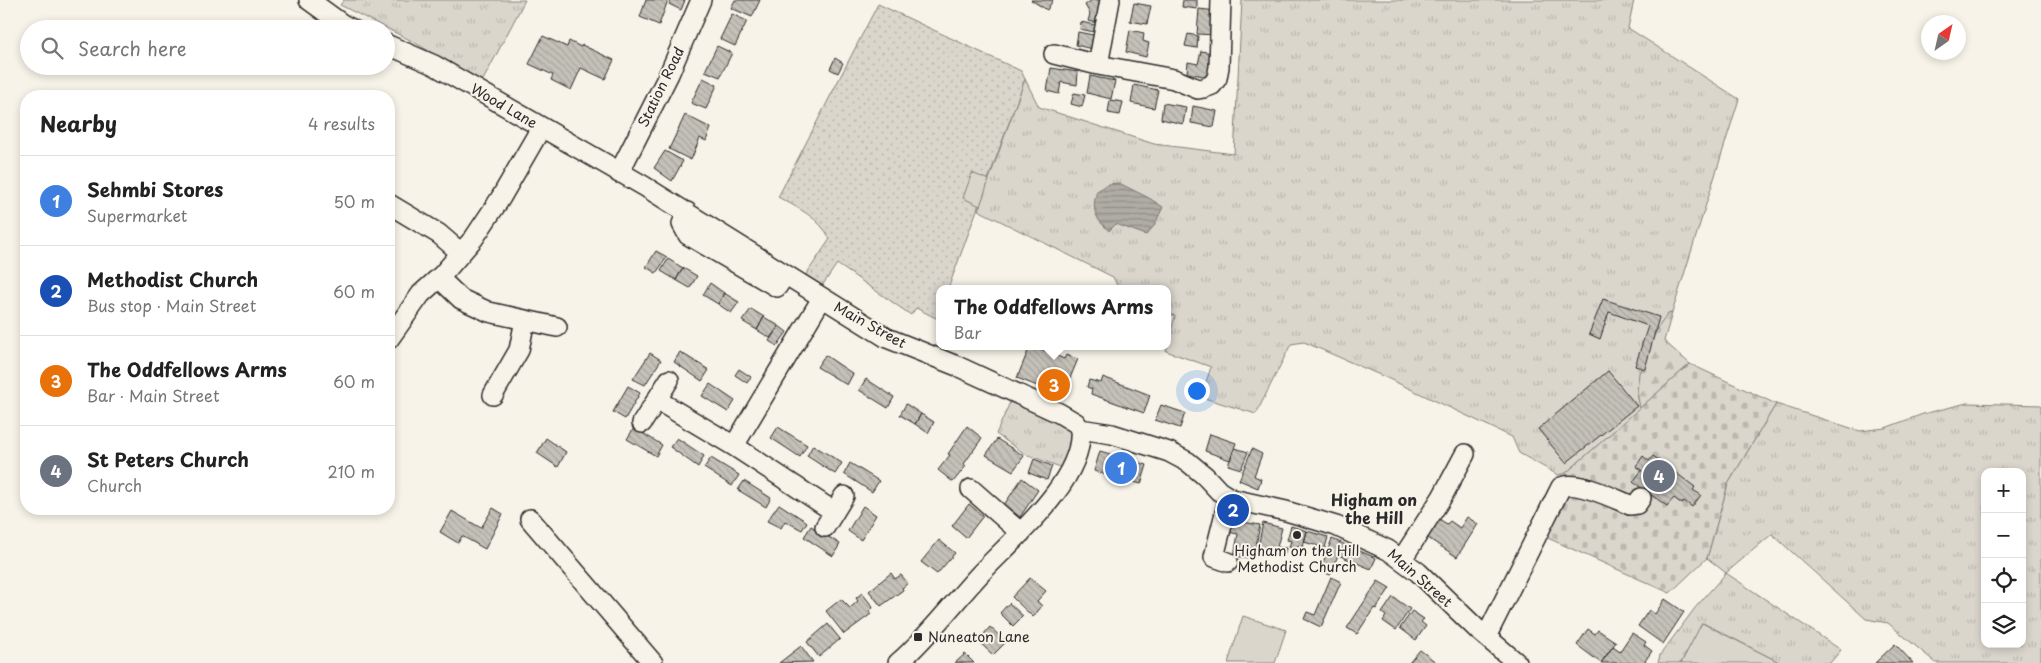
<!DOCTYPE html>
<meta charset="utf-8">
<style>
:root{--surface:#fff;--page:#f2f2f2;--text:#222;--muted:#767676;--line:#e0e0e0;--accent:#0b8043}
body{margin:0;font-family:"Playpen Sans",sans-serif;background:var(--page);color:var(--text)}
.controls{position:absolute;right:15px;bottom:15px;display:grid;overflow:hidden;border-radius:10px;box-shadow:0 2px 8px #0003}
.controls button{width:45px;height:45px;display:grid;place-items:center;padding:0;border:0;border-bottom:1px solid var(--line);background:var(--surface);color:var(--text);font:25px sans-serif}
.compass{position:absolute;left:1921px;top:15px;width:45px;height:45px;border-radius:50%;background:var(--surface);box-shadow:0 2px 8px #0003;rotate:34deg}
.you{position:absolute;left:1196px;top:390px;width:18px;height:18px;margin:-12px;border:4px solid #fff;border-radius:50%;background:#1a73e8;box-shadow:0 0 0 8px #1a73e833}
.badge{display:grid;place-items:center;width:32px;height:32px;border-radius:50%;background:var(--accent);color:#fff;font-size:16px;font-weight:700}
.pin{position:absolute;translate:-50% -50%;border:2px solid #fff;box-shadow:0 1px 5px #0006}
.popup{position:absolute;left:936px;top:285px;width:235px;height:65px;box-sizing:border-box;display:grid;place-content:center;border-radius:10px;background:var(--surface);filter:drop-shadow(0 1px 4px #0005);font-size:16px;white-space:nowrap;color:var(--muted)}
.popup b{font-size:19px;color:var(--text)}
.popup::after{content:'';position:absolute;left:50%;top:100%;margin-left:-10px;border:10px solid transparent;border-top-color:var(--surface)}
.list{margin:0;padding:0;list-style:none}
h2{display:flex;justify-content:space-between;align-items:center;height:65px;margin:0;padding:0 20px;font-size:21px}
h2 small{font-size:16px;font-weight:400;color:var(--muted)}
.list li{display:grid;grid-template-columns:32px 1fr auto;gap:15px;align-items:center;box-sizing:border-box;height:90px;padding:0 20px;border-top:1px solid var(--line)}
.list b{display:block;font-size:19px;white-space:nowrap}
.list p{margin:0;font-size:16px;white-space:nowrap;color:var(--muted)}
.list em{font-size:16px;font-style:normal;color:var(--muted)}
.icon{flex:none;width:28px;height:28px;fill:none;stroke:currentColor;stroke-width:2;stroke-linecap:round;stroke-linejoin:round}
.map{position:relative;flex:none;width:2041px;height:663px;overflow:hidden}
.search{position:absolute;background:var(--surface);box-shadow:0 2px 8px #0003;left:20px;top:20px;width:375px;height:55px;display:flex;align-items:center;gap:12px;box-sizing:border-box;padding:0 18px;border-radius:28px;color:var(--muted);font-size:19px}
.panel{position:absolute;background:var(--surface);box-shadow:0 2px 8px #0003;left:20px;top:90px;width:375px;height:425px;border-radius:20px}
.map>svg:first-child{display:block}
.grass{fill:url(#grass-tufts);stroke:#82807c;fill-rule:evenodd}
.forest{fill:url(#forest-firs);stroke:#82807c}
.cemetery{fill:url(#cemetery-stones);stroke:#82807c}
.park{fill:url(#park-dots);stroke:#82807c}
.garden{fill:#dad6cc;stroke:#82807c}
.water{fill:url(#water-rules);stroke:#7a7874}
.building{fill:url(#building-back-hatch);stroke:#2b2b2b}
.lines{fill:none;stroke-linecap:round;stroke-linejoin:round}
.minor-casing{stroke:#2b2b2b;stroke-width:22}
.minor{stroke:#f7f3e8;stroke-width:19}
.poi-dot{fill:#2b2b2b;stroke:#f7f3e8;stroke-width:2}
.labels{text-anchor:middle;stroke-width:4;stroke-linejoin:round;paint-order:stroke}
.street-label{font-size:14px;fill:#2b2b2b;stroke:#f7f3e8}
.poi-label{font-size:14px;fill:#2b2b2b;stroke:#f7f3e8}
.quarter-label{font-size:16px;font-weight:bold;fill:#2b2b2b;stroke:#f7f3e8}
</style>
<div class="map">
<svg width="2041" height="663" viewBox="0 0 2041 663">
<defs>
<pattern id="grass-tufts" width="24" height="20" patternUnits="userSpaceOnUse" patternTransform="scale(1.25)"><rect width="24" height="20" fill="#dad6cc"/><path d="M3 7l-1-3M5 7V3M7 7l1-3M15 17l-1-3M17 17v-4M19 17l1-3" fill="none" stroke="#bbb8af"/></pattern>
<pattern id="forest-firs" width="22" height="20" patternUnits="userSpaceOnUse" patternTransform="scale(1.25)"><rect width="22" height="20" fill="#dad6cc"/><path d="M5 1l3.5 6h-7zM16 11l3.5 6h-7z" fill="#bbb8af"/></pattern>
<pattern id="cemetery-stones" width="16" height="16" patternUnits="userSpaceOnUse" patternTransform="scale(1.25)"><rect width="16" height="16" fill="#dad6cc"/><path d="M2 7V4a2 2 0 0 1 4 0v3zM10 15v-3a2 2 0 0 1 4 0v3z" fill="#bbb8af"/></pattern>
<pattern id="park-dots" width="8" height="8" patternUnits="userSpaceOnUse" patternTransform="scale(1.25)"><rect width="8" height="8" fill="#dad6cc"/><path d="M2 2h.1M6 6h.1" fill="none" stroke="#bbb8af" stroke-width="1.8" stroke-linecap="round"/></pattern>
<pattern id="water-rules" width="6" height="5" patternUnits="userSpaceOnUse" patternTransform="scale(1.25)"><rect width="6" height="5" fill="#afaca4"/><path d="M0 2.5h6" fill="none" stroke="#8f8c86"/></pattern>
<pattern id="building-back-hatch" width="6" height="6" patternUnits="userSpaceOnUse" patternTransform="scale(1.25)"><rect width="6" height="6" fill="#c4c1b9"/><path d="M-1 5l2 2M0 0l6 6M5-1l2 2" fill="none" stroke="#a9a69f"/></pattern>
</defs>
<rect width="100%" height="100%" fill="#f7f3e8"/>
<filter id="ink" filterUnits="userSpaceOnUse"><feTurbulence type="fractalNoise" baseFrequency=".02" numOctaves="2"/><feDisplacementMap in="SourceGraphic" scale="10" xChannelSelector="R" yChannelSelector="G"/><feConvolveMatrix kernelMatrix="1 2 1 2 8 2 1 2 1" color-interpolation-filters="sRGB"/></filter>
<g filter="url(#ink)">
<!-- grass -->
<path class="grass" d="M344 0H525L482 82 410 40 340 5Z
M1242 0H1634L1628 28 1739 99 1672 313 1668 314 1637 392 1640 408 1566 473 1558 475 1519 453 1512 437 1387 378 1304 342 1291 344 1256 414 1201 397 1211 367 1166 351 1175 316 1168 313V289H1119L1113 277 978 210 1025 79 1039 107 1154 144 1234 154Z
M1011 400 1040 412 1074 433 1063 468 1025 454 996 434Z
M1967 403 2041 405V663H1936L1888 623 1866 619 1772 534 1726 573 1841 650 1830 663H1781L1703 623 1681 663H1658L1660 655 1695 608 1726 573 1707 558 1728 484 1776 404 1860 431 1885 428 1923 414ZM1985 472H2022V644H1985Z"/>
<!-- forest -->
<path class="forest" d="M1672 313 1664 341 1690 364 1640 408 1637 392 1639 373 1657 329 1668 314Z"/>
<!-- cemetery -->
<path class="cemetery" d="M1690 364 1776 404 1728 484 1707 558 1670 593 1541 535 1568 496 1566 473Z"/>
<!-- park -->
<path class="park" d="M878 4 1021 71 1025 79 948 289H940V320L916 308 911 315 837 264 822 286 805 276 830 239C820 218 798 208 778 197Z"/>
<!-- garden -->
<path class="garden" d="M972 173 989 180 980 206 963 198Z
M1243 616 1286 630 1275 663H1228Z
M1702 623 1781 663H1681Z"/>
<!-- water -->
<path class="water" d="M1119 183 1149 198 1163 207 1154 226 1146 235 1116 224 1109 231C1095 218 1091 209 1097 191L1109 184Z"/>
<!-- building -->
<path class="building" d="M646 0H668L659 25 640 17Z
M671 0H685L681 10 669 4Z
M735 0H760L752 17 731 8Z
M1031 0H1053L1047 10Z
M1092 0H1100L1106 10 1103 24 1088 21 1090 14 1085 5Z
M1183 0H1197V9L1182 7Z
M1134 3 1151 6 1147 24 1130 21Z
M1199 9 1217 11 1216 35 1197 34Z
M732 14 747 21 735 46 720 39Z
M1081 22 1095 25 1094 32 1080 29Z
M1130 30 1144 33 1143 41 1149 43 1146 57 1126 52Z
M1078 32 1098 36 1096 50 1076 45Z
M1188 34 1198 36 1197 48 1185 46Z
M543 36 567 47 569 41 581 47 582 45 614 60 605 79 581 68 571 90 551 80 553 75 529 64Z
M717 46 732 53 720 77 705 71Z
M1201 51 1213 53 1209 77 1187 73 1188 62 1198 64Z
M835 58 843 63 838 73 830 69Z
M1051 68 1078 72 1077 85 1061 82 1059 94 1047 91Z
M1090 76 1115 81 1111 99 1087 93Z
M703 78 717 85 706 109 691 103Z
M1134 85 1158 90 1154 108 1131 103Z
M1074 93 1085 95 1082 107 1071 104Z
M1110 100 1123 102 1120 115 1108 113Z
M1163 103 1186 107 1183 124 1161 119Z
M1193 106 1217 111 1214 127 1191 123Z
M685 115 711 128 706 141 700 138 691 160 669 149Z
M665 151 683 161 672 181 654 168Z
M656 251 667 257 656 273 646 267Z
M668 259 683 268 676 280 661 271Z
M683 268 697 276 690 288 676 280Z
M710 283 724 293 718 304 703 295Z
M724 293 739 302 731 313 718 304Z
M1603 299 1659 317 1645 369 1635 366 1648 326 1609 312 1600 339 1589 334Z
M751 309 764 317 757 330 742 321Z
M764 317 779 326 770 338 757 330Z
M779 326 787 332 777 346 769 341Z
M1030 346H1042L1041 349 1064 359 1066 355 1078 359 1068 383 1046 374 1040 387 1017 378Z
M680 352 709 370 702 381 674 362Z
M650 353 661 360 645 385 633 379Z
M825 355 853 374 847 385 817 367Z
M739 369 751 377 747 383 735 375Z
M1608 371 1637 406 1566 463 1538 429Z
M1046 374 1068 383 1062 396 1040 387Z
M1103 377 1150 395 1144 413 1091 394 1092 389 1087 387 1089 380 1101 383Z
M866 379 894 397 888 408 859 390Z
M710 384 735 401 728 412 702 396Z
M628 386 640 393 625 419 613 412Z
M906 404 921 414 915 424 900 415Z
M1161 405 1185 413 1180 428 1155 420Z
M921 414 934 422 928 433 915 424Z
M967 426 982 438 964 464 966 466 953 482 938 470 950 455 948 454Z
M778 427 807 445 800 457 771 438Z
M634 428 662 445 656 456 627 439Z
M1210 434 1236 443 1230 460 1205 451Z
M546 438 566 452 558 467 537 453Z
M677 438 704 456 698 467 670 447Z
M997 439 1024 456 1013 471 986 455Z
M813 445 842 463 835 474 807 456Z
M1235 448 1248 452 1241 469 1228 465Z
M1252 449 1262 454 1254 476 1261 479 1258 488 1239 480Z
M1100 451 1147 465 1141 484 1094 471Z
M1643 456 1649 461 1653 456 1695 487 1693 490 1701 495 1692 507 1684 501 1682 504 1674 498 1667 506 1633 482 1642 470 1636 466Z
M711 458 739 475 732 486 704 468Z
M1034 459 1052 466 1047 480 1029 473Z
M850 463 879 481 872 492 844 474Z
M1022 478 1038 490 1020 517 1004 505Z
M744 481 771 498 766 507 738 490Z
M779 504 807 522 802 530 785 521 781 528 767 521Z
M969 504 983 516 966 538 952 526Z
M863 506 876 515 861 540 848 531Z
M493 508 503 514 485 549 462 536 458 543 440 532 452 511 481 528Z
M1434 516 1447 524 1450 521 1460 528 1467 517 1478 524 1457 557 1422 534Z
M1231 520 1260 525 1255 551 1250 550 1248 558 1234 556 1238 534 1228 532Z
M1263 523 1282 528 1277 547 1286 548 1285 553 1258 547Z
M811 526 840 544 833 556 804 537Z
M1291 526 1307 531 1303 547 1298 545 1297 549 1289 547 1291 541 1287 540Z
M1307 531 1328 537 1325 548 1304 542Z
M1332 539 1376 558 1371 569 1338 555 1330 575 1320 570Z
M939 540 955 553 937 574 921 562Z
M891 573 895 579 901 575 908 583 902 588 903 590 881 606 869 591Z
M1331 577 1341 582 1321 627 1304 619 1307 612 1315 615Z
M1030 578 1046 591 1037 601 1042 606 1033 617 1012 597Z
M1378 581 1390 588 1376 609 1374 608 1357 634 1347 628Z
M862 593 873 607 869 611 871 614 844 634 826 611 841 599 850 608 858 601 856 598Z
M1393 597 1410 609 1396 630 1383 621 1386 616 1382 613Z
M1665 599 1684 612 1663 644 1638 626 1649 610 1655 614Z
M1009 603 1023 616 1013 626 1000 613Z
M1412 611 1424 619 1421 622 1426 626 1416 640 1400 628Z
M828 624 840 639 819 657 807 642Z
M990 627 1006 642 993 655 978 641Z
M1588 629 1595 634 1598 630 1616 642 1601 663 1577 645Z
M1632 633 1646 642 1644 645 1652 651 1645 661 1648 663H1601L1613 646 1620 651Z
M1895 644 1913 663H1875Z
M801 646 813 662 779 663Z
M1420 650 1437 663H1409Z
M965 654 974 663H955Z"/>
<g class="lines">
<defs>
<path id="minor" d="M309 0 342 24 352 29
M386 44 434 65 644 186 887 338 957 366 1059 413 1076 423 1080 429 1112 434 1169 452 1188 462 1205 476 1219 491 1232 499 1286 511 1336 526 1388 550 1418 572 1478 630 1517 663
M1054 54 1098 65 1174 79 1198 89 1204 88 1212 85 1217 78 1219 67 1221 0
M1098 65 1110 0
M619 173 669 74 701 0
M389 204 439 234 461 253
M687 212 682 224 688 235 777 287 785 275
M439 278 461 299 489 312 557 327
M389 339 421 294 442 275 474 238 500 199 541 128
M493 395 519 350 525 320
M657 400 734 446 833 511
M642 423 669 380
M734 446 822 298
M971 489 1021 533
M530 519 653 663
M825 527 844 496
M1402 559 1442 497 1465 454
M1228 562 1214 557 1229 497
M1486 637 1561 487C1577 480 1613 498 1630 505L1637 504 1641 498
M898 663C929 636 953 603 981 573 1013 539 1085 479 1080 429"/>
</defs>
<!-- minor casing -->
<use href="#minor" class="minor-casing"/>
<!-- minor -->
<use href="#minor" class="minor"/>
</g>
</g>
<!-- markers -->
<g class="poi-dot">
<circle cx="1297" cy="535" r="5"/>
<rect x="913" y="632" width="10" height="10" rx="2.5"/>
</g>
<g class="labels">
<!-- street labels -->
<g class="street-label">
<text transform="translate(661 87) rotate(-64)" y="5">Station Road</text>
<text transform="translate(504 106) rotate(30)" y="5">Wood Lane</text>
<text transform="translate(870 325) rotate(29)" y="5">Main Street</text>
<text transform="translate(1420 578) rotate(41)" y="5">Main Street</text>
</g>
<!-- poi labels -->
<g class="poi-label">
<text x="1297" y="556">Higham on the Hill<tspan x="1297" dy="16">Methodist Church</tspan></text>
<text x="928" y="642" text-anchor="start">Nuneaton Lane</text>
</g>
<!-- quarter labels -->
<g class="quarter-label">
<text x="1374" y="506">Higham on<tspan x="1374" dy="18">the Hill</tspan></text>
</g>
</g>
</svg>
<div class="controls">
<button>+</button>
<button>−</button>
<button><svg class="icon" aria-label="locate" viewBox="0 0 24 24"><circle cx="12" cy="12" r="6"/><path d="M12 2v4M12 18v4M2 12h4M18 12h4"/></svg></button>
<button><svg class="icon" aria-label="layers" viewBox="0 0 24 24"><path d="M12 4l9 5-9 5-9-5zM3 14l9 5 9-5"/></svg></button>
</div>
<svg class="compass" viewBox="-18 -18 36 36"><path d="M0-13l5 13h-10z" fill="#e53935"/><path d="M0 13l5-13h-10z" fill="#767676"/></svg>
<div class="you"></div>
<div class="pin badge" style="left:1121px;top:468px;background:#3f7fe0">1</div>
<div class="pin badge" style="left:1233px;top:510px;background:#1a4fb4">2</div>
<div class="pin badge" style="left:1054px;top:385px;background:#e8710a">3</div>
<div class="popup"><b>The Oddfellows Arms</b>Bar</div>
<div class="pin badge" style="left:1659px;top:476px;background:#6b7280">4</div>
<div class="search"><svg class="icon" aria-label="search" viewBox="0 0 24 24"><circle cx="10" cy="10" r="6"/><path d="M15 15l6 6"/></svg>Search here</div>
<section class="panel">
<h2>Nearby<small>4 results</small></h2>
<ul class="list">
<li><span class="badge" style="background:#3f7fe0">1</span><div><b>Sehmbi Stores</b><p>Supermarket</p></div><em>50 m</em></li>
<li><span class="badge" style="background:#1a4fb4">2</span><div><b>Methodist Church</b><p>Bus stop · Main Street</p></div><em>60 m</em></li>
<li><span class="badge" style="background:#e8710a">3</span><div><b>The Oddfellows Arms</b><p>Bar · Main Street</p></div><em>60 m</em></li>
<li><span class="badge" style="background:#6b7280">4</span><div><b>St Peters Church</b><p>Church</p></div><em>210 m</em></li>
</ul>
</section>
</div>
